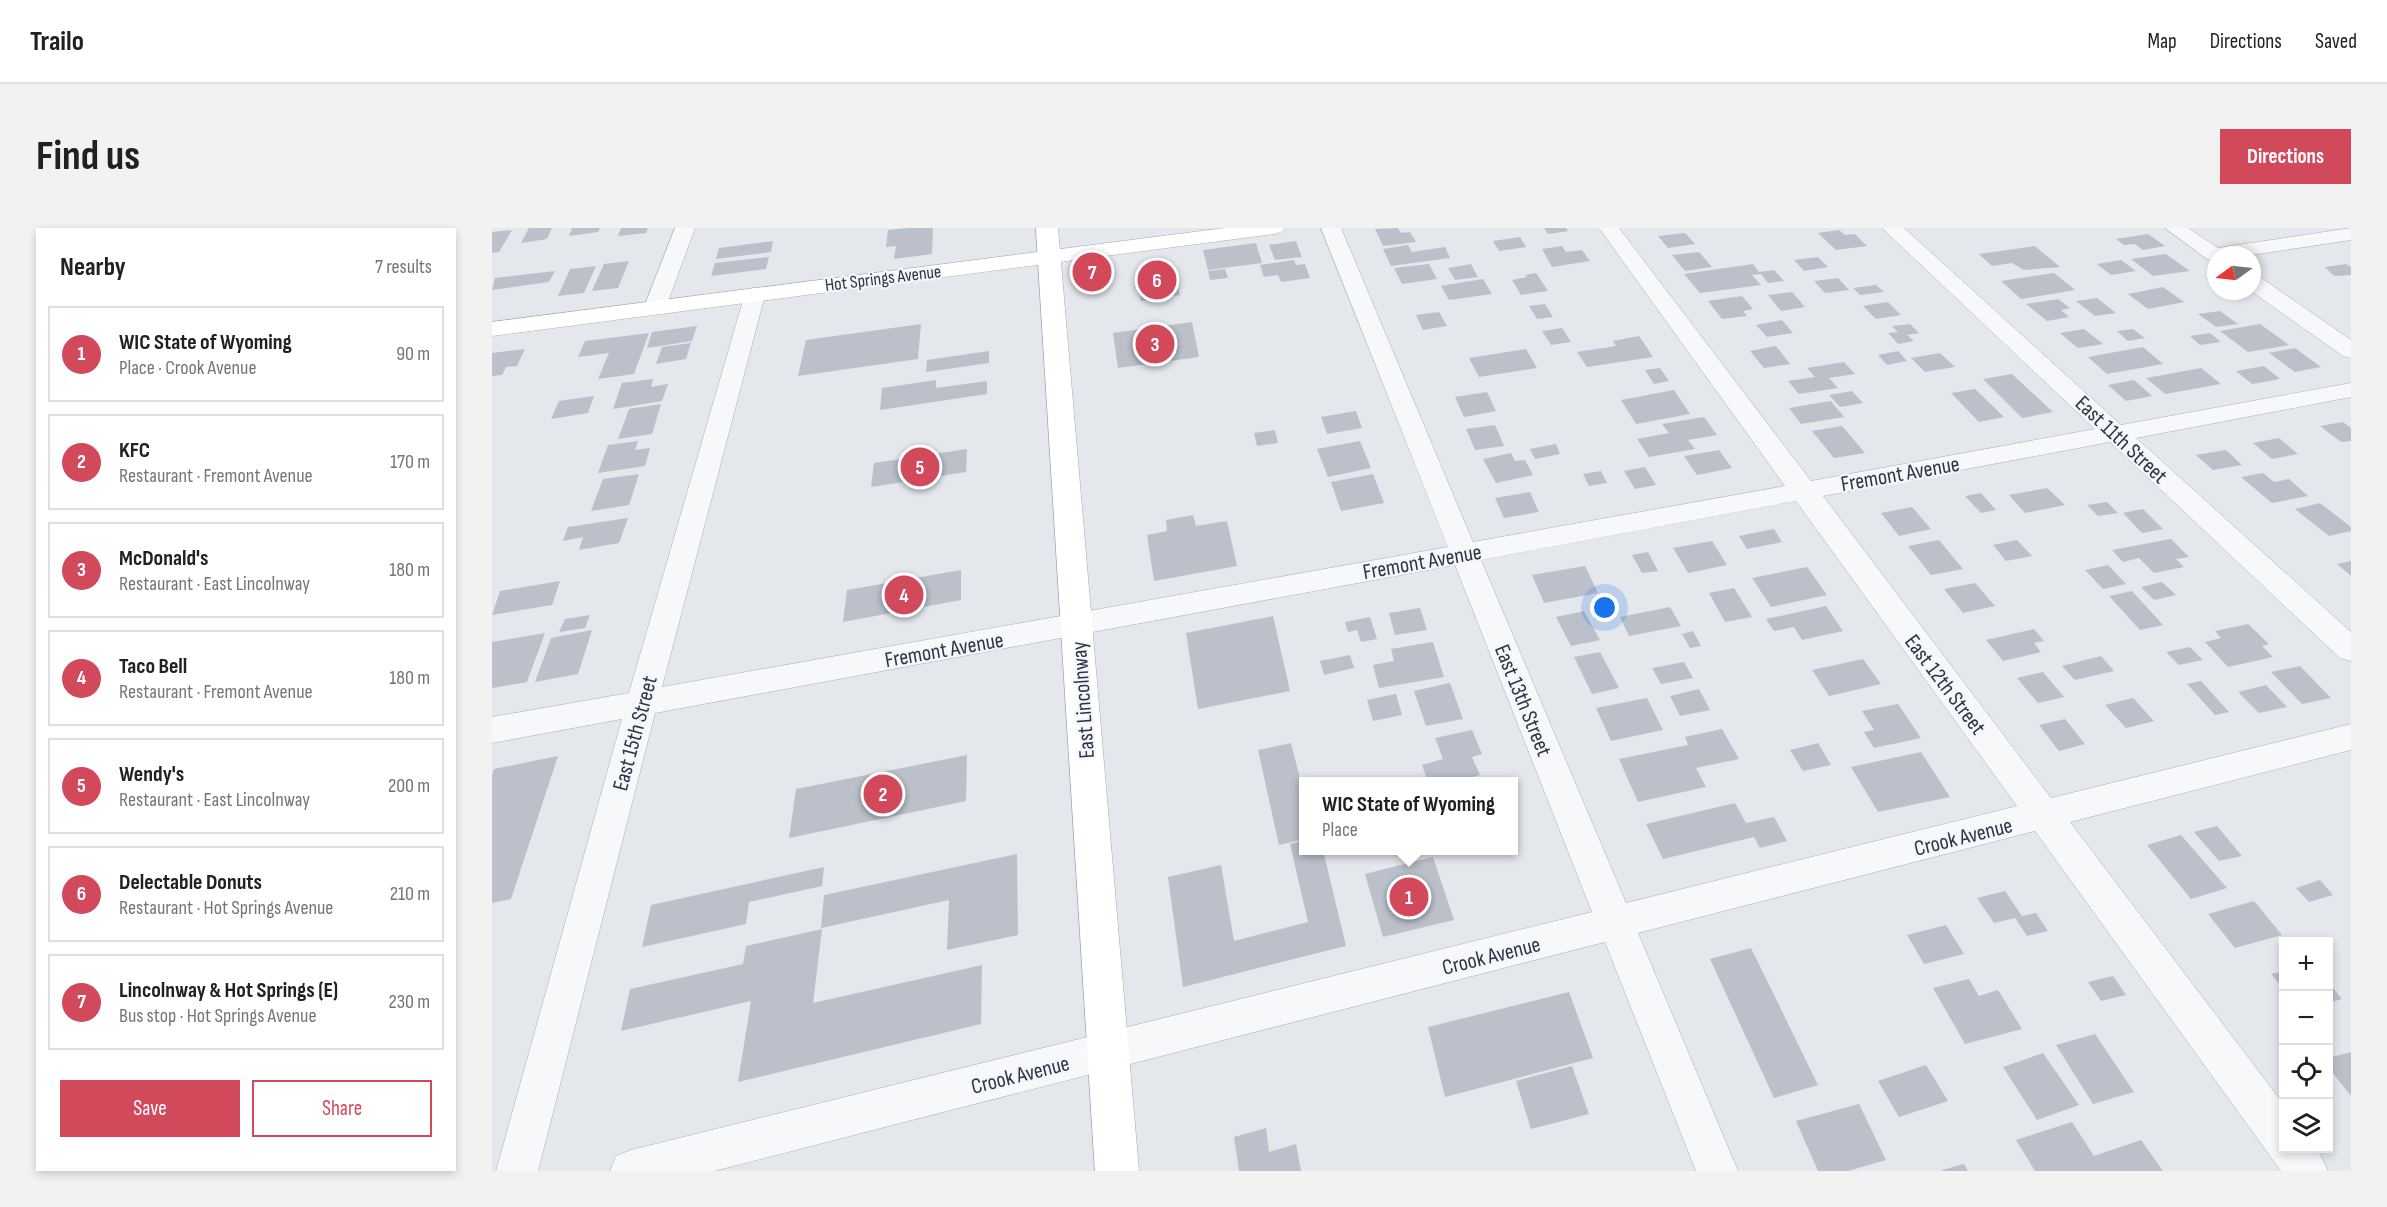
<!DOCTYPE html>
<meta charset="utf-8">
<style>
:root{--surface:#fff;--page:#f2f2f2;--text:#202124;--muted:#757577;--line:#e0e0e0;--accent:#d1495b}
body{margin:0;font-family:"Sofia Sans Condensed",sans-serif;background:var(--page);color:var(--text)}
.controls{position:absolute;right:18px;bottom:18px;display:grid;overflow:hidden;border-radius:0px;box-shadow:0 3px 9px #0003}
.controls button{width:54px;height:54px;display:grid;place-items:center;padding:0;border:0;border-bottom:2px solid var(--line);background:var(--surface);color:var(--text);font:30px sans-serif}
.compass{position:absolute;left:1715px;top:18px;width:54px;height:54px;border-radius:50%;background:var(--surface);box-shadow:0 3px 9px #0003;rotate:255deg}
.you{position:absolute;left:1113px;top:380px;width:21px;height:21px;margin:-15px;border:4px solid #fff;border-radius:50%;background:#1a73e8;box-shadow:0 0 0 9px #1a73e833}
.badge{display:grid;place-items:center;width:39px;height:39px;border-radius:50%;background:var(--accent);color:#fff;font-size:20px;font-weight:700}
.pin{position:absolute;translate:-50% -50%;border:3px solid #fff;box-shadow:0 2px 6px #0006}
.popup{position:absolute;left:807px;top:549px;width:219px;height:78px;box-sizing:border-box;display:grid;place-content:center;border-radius:0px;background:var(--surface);filter:drop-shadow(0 2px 4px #0005);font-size:20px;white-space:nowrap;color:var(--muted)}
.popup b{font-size:22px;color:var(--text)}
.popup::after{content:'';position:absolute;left:50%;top:100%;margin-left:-12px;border:12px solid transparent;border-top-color:var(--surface)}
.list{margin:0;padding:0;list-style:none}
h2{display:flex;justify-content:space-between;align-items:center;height:78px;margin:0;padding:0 24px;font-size:26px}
h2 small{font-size:20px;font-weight:400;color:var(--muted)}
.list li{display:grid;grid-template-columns:39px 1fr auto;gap:18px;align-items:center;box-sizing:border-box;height:96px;margin:0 12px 12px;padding:0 12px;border:2px solid var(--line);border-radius:0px}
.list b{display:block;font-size:22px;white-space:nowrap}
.list p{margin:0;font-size:20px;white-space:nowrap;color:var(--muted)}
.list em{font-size:20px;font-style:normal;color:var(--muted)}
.actions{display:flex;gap:12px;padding:18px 24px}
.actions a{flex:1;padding:14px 0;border:2px solid var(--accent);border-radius:0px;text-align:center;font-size:21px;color:var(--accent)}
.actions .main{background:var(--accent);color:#fff}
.icon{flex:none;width:33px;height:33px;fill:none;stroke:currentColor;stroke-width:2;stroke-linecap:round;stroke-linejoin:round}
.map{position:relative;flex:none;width:1859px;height:943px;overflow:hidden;border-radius:0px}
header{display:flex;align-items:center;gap:36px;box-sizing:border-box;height:84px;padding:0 30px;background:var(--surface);border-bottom:2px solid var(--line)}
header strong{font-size:28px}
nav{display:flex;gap:33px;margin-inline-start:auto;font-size:21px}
.intro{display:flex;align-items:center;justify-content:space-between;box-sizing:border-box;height:144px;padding:0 36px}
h1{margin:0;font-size:42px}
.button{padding:15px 27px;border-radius:0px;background:var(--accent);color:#fff;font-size:21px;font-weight:700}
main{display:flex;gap:36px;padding:0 36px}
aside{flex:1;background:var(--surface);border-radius:0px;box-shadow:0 3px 9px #0003}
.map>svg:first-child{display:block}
.building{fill:#bbc0ca}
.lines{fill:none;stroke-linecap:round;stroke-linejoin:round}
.street-casing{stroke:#a9aeb7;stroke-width:1}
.secondary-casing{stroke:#a9aeb7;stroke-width:1}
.primary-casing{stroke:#a3abb8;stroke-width:1}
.street{fill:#f7f8fa;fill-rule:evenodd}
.secondary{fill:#fff;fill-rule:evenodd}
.primary{fill:#fff;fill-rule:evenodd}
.labels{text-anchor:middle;stroke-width:4.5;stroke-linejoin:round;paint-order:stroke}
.far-street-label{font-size:18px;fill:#2b3445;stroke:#f4f6f9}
.street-label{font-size:22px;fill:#2b3445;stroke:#f4f6f9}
</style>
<header>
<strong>Trailo</strong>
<nav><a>Map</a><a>Directions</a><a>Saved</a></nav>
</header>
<div class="intro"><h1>Find us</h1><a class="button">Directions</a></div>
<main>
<aside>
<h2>Nearby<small>7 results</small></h2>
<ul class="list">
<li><span class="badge">1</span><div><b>WIC State of Wyoming</b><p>Place · Crook Avenue</p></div><em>90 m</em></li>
<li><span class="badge">2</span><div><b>KFC</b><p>Restaurant · Fremont Avenue</p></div><em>170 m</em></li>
<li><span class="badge">3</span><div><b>McDonald's</b><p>Restaurant · East Lincolnway</p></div><em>180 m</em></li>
<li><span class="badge">4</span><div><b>Taco Bell</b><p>Restaurant · Fremont Avenue</p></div><em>180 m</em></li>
<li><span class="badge">5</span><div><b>Wendy's</b><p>Restaurant · East Lincolnway</p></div><em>200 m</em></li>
<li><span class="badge">6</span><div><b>Delectable Donuts</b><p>Restaurant · Hot Springs Avenue</p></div><em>210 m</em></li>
<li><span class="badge">7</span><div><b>Lincolnway &amp; Hot Springs (E)</b><p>Bus stop · Hot Springs Avenue</p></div><em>230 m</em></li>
</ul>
<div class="actions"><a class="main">Save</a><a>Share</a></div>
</aside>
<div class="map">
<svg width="1859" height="943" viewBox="0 0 1859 943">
<rect width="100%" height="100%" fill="#e4e7ec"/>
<!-- building -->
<path class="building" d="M37 0H60L55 11 29 15Z
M80 0H108L106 4 77 8Z
M129 0H156L154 5 126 8Z
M416 0H441L440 26 402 31 404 18 394 19 396 2Z
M906 0 909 5 918 4 924 14 891 18 883 1Z
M1052 0H1074L1076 3 1056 6Z
M20 2 7 24 0 25V4Z
M1347 2 1353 7 1363 6 1375 18 1344 22 1326 5Z
M1193 5 1203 16 1176 20 1166 8Z
M1656 6 1673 18 1651 22 1643 16 1632 17 1624 11Z
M1028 9 1034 19 1007 23 1001 13Z
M281 13 279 24 224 31 227 20Z
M804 13 810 29 783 32 777 17Z
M764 15 770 35 716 42 711 22Z
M916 17 920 24 953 19 958 30 899 38 891 21Z
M1070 18 1074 24 1090 22 1098 33 1060 39 1050 21Z
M1543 18 1568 39 1532 42 1520 35 1500 38 1487 26Z
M1207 24 1220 39 1193 43 1180 27Z
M1674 26 1698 43 1661 48 1639 31Z
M277 29 274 41 219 48 223 35Z
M1326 29 1336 39 1312 43 1302 32Z
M802 32 804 37 813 36 818 50 789 54 786 47 772 49 768 37Z
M1629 32 1644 43 1619 47 1605 36Z
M137 33 126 60 100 63 112 36Z
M937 36 945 51 910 56 902 40Z
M979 36 986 49 963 52 956 40Z
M1261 36 1267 44 1282 42 1292 53 1276 55 1269 46 1260 47 1269 57 1208 65 1192 46Z
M1854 36 1859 39V47L1842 48 1833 39Z
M104 38 92 65 66 68 78 41Z
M733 41 736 50 718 52 716 43Z
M63 43 57 54 0 62 3 50Z
M683 45 688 67 649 73 645 50Z
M1044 45 1056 63 1029 67 1020 52 1035 49 1033 47Z
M1562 45 1583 62 1529 71 1509 53Z
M1346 50 1357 62 1333 65 1322 53Z
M991 51 1000 66 957 72 949 58Z
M1384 57 1392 64 1368 67 1361 60Z
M1671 59 1692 74 1656 81 1636 66Z
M1300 64 1313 79 1289 83 1276 67Z
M1250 68 1261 81 1251 83 1255 88 1230 91 1216 73Z
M1605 70 1624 85 1603 88 1584 73Z
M1566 71 1578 80 1569 82 1577 89 1555 93 1534 76Z
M1396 74 1409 87 1384 91 1371 78Z
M1053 76 1061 89 1045 91 1037 78Z
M1728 83 1746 96 1724 99 1706 86Z
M947 84 955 98 931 102 924 87Z
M1290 92 1301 105 1275 109 1264 97Z
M700 94 707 129 626 140 621 105Z
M429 96 426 131 306 148 314 112Z
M1418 96 1427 105 1415 107 1422 113 1406 116 1396 105 1406 104 1400 98Z
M1768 96 1797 117 1756 124 1728 103Z
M205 98 200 113 155 120 160 104Z
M1070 100 1079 114 1059 117 1050 103Z
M1592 101 1611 116 1586 120 1568 105Z
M1641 101 1653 110 1636 113 1625 103Z
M157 105 142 146 106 151 117 125 86 129 93 113Z
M1718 105 1729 114 1708 117 1698 108Z
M1147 108 1161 129 1095 139 1085 124 1124 118 1121 113Z
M199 115 194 131 164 136 170 119Z
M1284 118 1298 136 1272 140 1258 123Z
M1651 119 1671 136 1615 146 1596 129Z
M1803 120 1829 139 1803 144 1777 125Z
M33 121 25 138 14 139 10 147 0 148V125Z
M1034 121 1045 140 987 149 977 130Z
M497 123V135L434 144 435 132Z
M1406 123 1415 133 1395 137 1386 127Z
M1448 125 1463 139 1433 144 1419 130Z
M1352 134 1363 146 1337 150 1346 160 1307 166 1296 153 1323 149 1315 140Z
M1772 138 1788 151 1760 156 1744 143Z
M1168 140 1177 153 1162 156 1153 142Z
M1709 140 1729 156 1673 166 1654 150Z
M1520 146 1561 184 1530 190 1491 151Z
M161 151 159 159 176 156 170 173 121 181 130 155Z
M444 152V160L495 153V166L388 182 390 160Z
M1642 152 1660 168 1634 173 1616 157Z
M1483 161 1512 189 1487 194 1459 165Z
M1182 162 1198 186 1144 196 1129 172Z
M1360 163 1371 175 1348 179 1337 167Z
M995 164 1004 183 972 189 963 169Z
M102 168 96 185 59 191 67 173Z
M1339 173 1352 189 1309 196 1297 180Z
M169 176 160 206 126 211 137 181Z
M864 183 870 200 835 206 829 189Z
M1212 189 1225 207 1196 212 1203 221 1157 229 1145 211 1177 205 1170 196Z
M1851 194 1859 200V213L1849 214 1828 198Z
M1003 197 1012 218 983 222 974 201Z
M1350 198 1373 225 1342 230 1320 203Z
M783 202 786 215 765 218 762 205Z
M1787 210 1806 226 1780 231 1761 215Z
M146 213 143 222 158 220 153 238 106 245 116 217Z
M868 213 879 240 836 249 825 221Z
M1064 216 1068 226 1043 231 1038 221Z
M475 221 474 244 379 259 382 235Z
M1227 222 1240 240 1205 247 1192 228Z
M1734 222 1750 237 1721 242 1704 227Z
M1019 225 1023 233 1033 232 1041 247 1004 255 991 231Z
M1153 239 1164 257 1143 261 1132 243Z
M1109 243 1115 255 1097 258 1091 246Z
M1771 245 1782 254 1797 251 1816 268 1780 275 1749 249Z
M147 246 137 277 99 283 111 251Z
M881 246 892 275 849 283 839 254Z
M1555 260 1573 277 1533 285 1517 267Z
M1038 264 1047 284 1012 290 1003 270Z
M1489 265 1504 282 1489 285 1473 268Z
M1615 274 1626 285 1606 288 1595 277Z
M1828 275 1859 299V303L1837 308 1803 281Z
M1420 279 1439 301 1407 308 1389 285Z
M1651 281 1671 301 1650 305 1631 285Z
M701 287 704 298 735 293 745 338 662 353 655 307 675 303 674 292Z
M136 290 127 315 87 322 91 309 71 313 76 299Z
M1282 301 1290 314 1255 321 1247 308Z
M1679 311 1697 329 1684 331 1692 339 1662 345 1647 330 1631 334 1620 322Z
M1447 312 1471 341 1439 347 1416 318Z
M1525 312 1540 328 1514 333 1501 317Z
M1220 313 1235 337 1196 345 1181 320Z
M1156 324 1166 343 1150 345 1140 327Z
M1859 333V348L1845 336Z
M1616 337 1634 356 1611 361 1593 342Z
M1093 338 1106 365 1052 375 1040 347Z
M1315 339 1335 367 1279 379 1260 350Z
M469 342V372L351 394 355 362Z
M68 353 60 377 0 387 8 363Z
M1670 354 1684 367 1662 372 1649 359Z
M1483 355 1503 378 1471 385 1452 361Z
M1242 360 1260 389 1233 394 1217 365Z
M1640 363 1671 397 1648 402 1617 368Z
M1334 378 1351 403 1310 412 1302 399 1282 403 1274 391Z
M1178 379 1189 398 1137 408 1128 389Z
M928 380 935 402 903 407 897 385Z
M1092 383 1108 412 1079 418 1064 389Z
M1109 383 1113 390 1103 392 1100 385Z
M98 387 93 400 67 404 73 391Z
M781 388 798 463 706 481 694 405Z
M878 389 885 411 869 414 865 402 856 404 853 394Z
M1756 396 1777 416 1770 418 1781 429 1736 439 1713 414 1729 410 1723 403Z
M1542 401 1552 413 1542 415 1549 424 1511 433 1494 412Z
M100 402 86 446 43 454 59 410Z
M1201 403 1209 418 1198 420 1190 406Z
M53 405 35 454 0 460V414Z
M941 414 952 449 887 460 881 437 902 433 899 421Z
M1698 419 1711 432 1687 437 1674 424Z
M1108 424 1127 460 1100 466 1082 429Z
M858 427 862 440 832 447 828 433Z
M1609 428 1622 443 1583 452 1570 438Z
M1371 431 1389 456 1337 468 1320 442Z
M1192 434 1201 450 1169 456 1160 440Z
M1808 438 1839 470 1810 476 1779 444Z
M1551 444 1572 469 1546 475 1525 450Z
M1709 453 1737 484 1723 487 1695 456Z
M958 455 971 491 934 498 922 463Z
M1774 457 1795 479 1767 485 1746 464Z
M1207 461 1218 482 1188 488 1178 468Z
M904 466 910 487 881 493 875 472Z
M1155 470 1171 502 1119 513 1104 480Z
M1641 470 1662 493 1634 500 1613 477Z
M1406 476 1429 510 1382 520 1372 504 1382 502 1370 483Z
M1573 491 1593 516 1567 523 1547 497Z
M1230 501 1247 531 1204 540 1214 559 1146 574 1127 531 1196 517 1193 509Z
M980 502 990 526 980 529 988 547 961 554H936L930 537 951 531 943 510Z
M799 515 812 566V611L787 617 766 522Z
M1326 515 1339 537 1311 543 1298 522Z
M1429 524 1458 569 1386 584 1359 539Z
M475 527 474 573 297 610 304 561Z
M66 528 19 671 0 675V547L2 541Z
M1243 575 1254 595 1282 589 1295 613 1268 620 1262 609 1171 631 1154 596Z
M1725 598 1750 628 1727 633 1702 604Z
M1689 607 1735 660 1699 671 1655 617Z
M812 613V622H831L854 718 691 759 676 649 729 637 742 713 816 694 798 616Z
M525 626 526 707 455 722 457 672 329 700 332 667Z
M941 629 962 692 891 709 873 646Z
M332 639 330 658 257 674 254 696 150 719 159 677Z
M1828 652 1841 667 1817 674 1804 660Z
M1513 663 1530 688 1544 685 1556 703 1535 708 1523 690 1502 695 1485 670Z
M1762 673 1790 707 1743 720 1716 686Z
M1454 697 1472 726 1432 736 1415 707Z
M330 701 321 775 490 737 489 796 246 854 259 773 129 803 138 761 251 736 254 718Z
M1259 720 1326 857 1282 870 1218 731Z
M1792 743V762L1779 746Z
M1621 748 1634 767 1609 773 1596 754Z
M1477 751 1487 768 1506 762 1530 801 1473 816 1441 760Z
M1836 754 1850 771 1836 775Z
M1077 764 1101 830 953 869 936 799Z
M1603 806 1642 864 1601 876 1564 817Z
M1859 824V868L1836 839V830Z
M1551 825 1587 877 1545 892 1511 839Z
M1434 837 1456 873 1407 889 1386 853Z
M1080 838 1097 886 1039 901 1024 853Z
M1367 876 1394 932 1356 943H1326L1304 893Z
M1580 894 1602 928 1649 912 1671 943H1543L1524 912Z
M774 900 777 924 804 916 809 943H747L742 909Z
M1472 936 1476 943H1450V942Z"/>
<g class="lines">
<defs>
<path id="street" d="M183 0H203L174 79 171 84 163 86 155 84 152 79Z
M829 0H849L981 314 1293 258 1107 0H1127L1319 253 1603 201 1390 0H1412L1629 197 1859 155V169L1644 210 1859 404V433L1848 430 1618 214 1331 268 1559 570 1859 496V522L1578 594 1792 877V920H1825L1836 943H1789L1543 603 1146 705 1246 943H1204L1113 714 222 943H118L124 928 139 922 1100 684 963 337 163 485 46 943H4L130 491 0 515V489L137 465 254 62 262 60 270 62 273 67 170 459 956 319ZM1304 273 1525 578 1134 675 989 332Z
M1673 0H1696L1726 20 1859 0V12L1760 27H1724V34L1715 31Z
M1760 48 1768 49 1859 112V130L1851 128 1759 63Z"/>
<path id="secondary" d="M733 0H793L789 4 782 6 0 108V94Z"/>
<path id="primary" d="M544 0H566L647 943H603Z"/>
</defs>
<!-- street casing -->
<use href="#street" class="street-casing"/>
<!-- secondary casing -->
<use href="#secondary" class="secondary-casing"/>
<!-- primary casing -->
<use href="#primary" class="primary-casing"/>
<!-- street -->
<use href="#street" class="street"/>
<!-- secondary -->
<use href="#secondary" class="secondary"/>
<!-- primary -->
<use href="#primary" class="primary"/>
</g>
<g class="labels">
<!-- far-street labels -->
<g class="far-street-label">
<text transform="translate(391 50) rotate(-7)" y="6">Hot Springs Avenue</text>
</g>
<!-- street labels -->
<g class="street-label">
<text transform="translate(1630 211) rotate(43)" y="8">East 11th Street</text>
<text transform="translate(1408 245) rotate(-10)" y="8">Fremont Avenue</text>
<text transform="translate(930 333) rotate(-10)" y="8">Fremont Avenue</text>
<text transform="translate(452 421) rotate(-10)" y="8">Fremont Avenue</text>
<text transform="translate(1454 456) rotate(53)" y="8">East 12th Street</text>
<text transform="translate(590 472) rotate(-94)" y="8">East Lincolnway</text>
<text transform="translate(1032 472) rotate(68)" y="8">East 13th Street</text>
<text transform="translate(142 505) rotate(-75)" y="8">East 15th Street</text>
<text transform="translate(1471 608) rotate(-14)" y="8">Crook Avenue</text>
<text transform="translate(999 727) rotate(-14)" y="8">Crook Avenue</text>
<text transform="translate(528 846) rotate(-14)" y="8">Crook Avenue</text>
</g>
</g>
</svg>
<div class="controls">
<button>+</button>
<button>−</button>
<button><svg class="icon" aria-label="locate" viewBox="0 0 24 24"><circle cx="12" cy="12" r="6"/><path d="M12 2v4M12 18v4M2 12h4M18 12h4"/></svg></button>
<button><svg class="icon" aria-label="layers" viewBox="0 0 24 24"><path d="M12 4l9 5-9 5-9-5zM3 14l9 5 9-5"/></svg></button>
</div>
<svg class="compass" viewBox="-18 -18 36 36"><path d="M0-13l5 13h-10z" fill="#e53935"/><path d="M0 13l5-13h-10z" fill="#757577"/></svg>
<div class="you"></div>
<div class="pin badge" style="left:917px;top:669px">1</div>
<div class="popup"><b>WIC State of Wyoming</b>Place</div>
<div class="pin badge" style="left:391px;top:566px">2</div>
<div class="pin badge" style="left:663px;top:116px">3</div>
<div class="pin badge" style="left:412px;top:367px">4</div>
<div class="pin badge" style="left:428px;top:239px">5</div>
<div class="pin badge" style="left:665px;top:52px">6</div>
<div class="pin badge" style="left:600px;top:44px">7</div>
</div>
</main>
